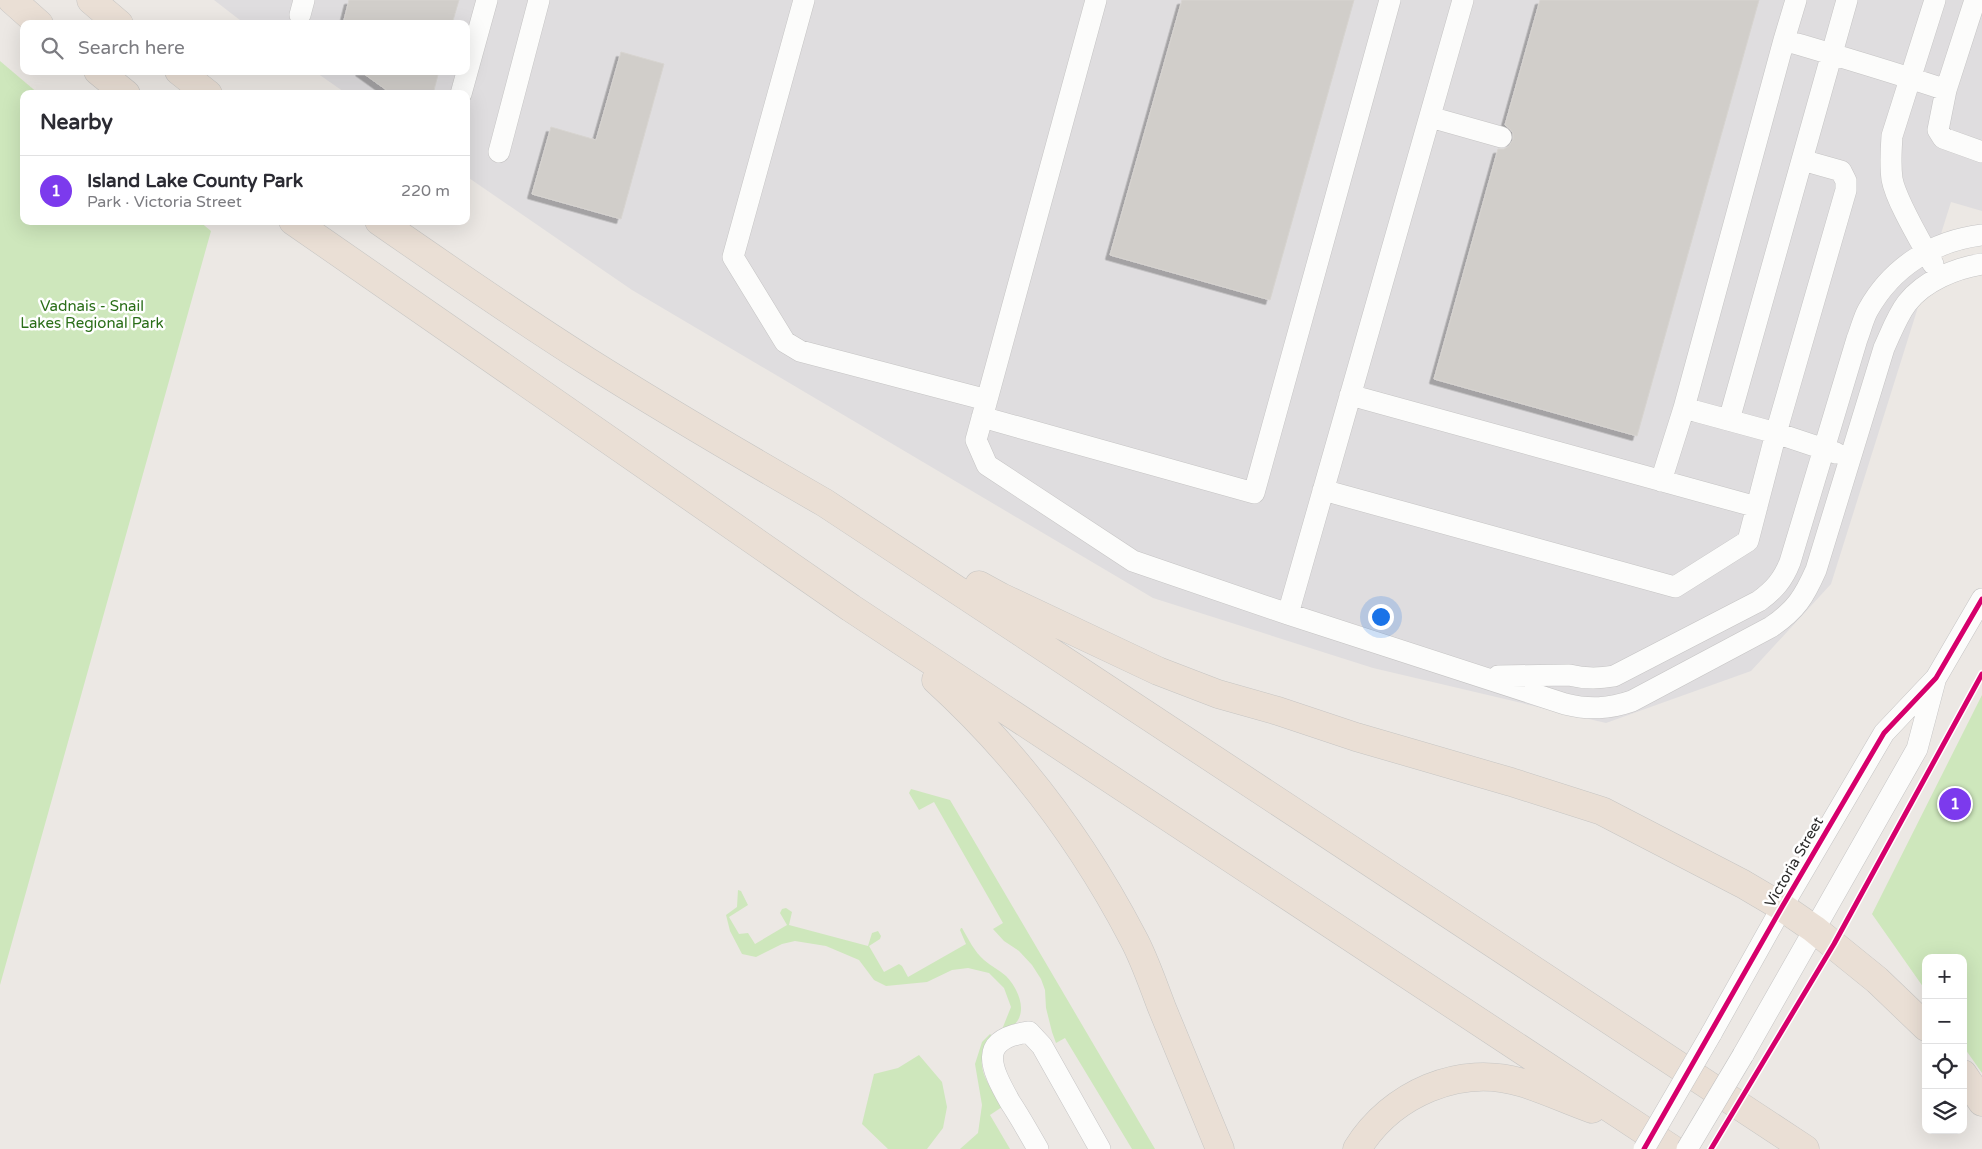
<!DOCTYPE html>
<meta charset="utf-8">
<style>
:root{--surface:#fff;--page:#f7f7f7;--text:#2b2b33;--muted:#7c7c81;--line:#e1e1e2;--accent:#7c3aed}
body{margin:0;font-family:"Varela Round",sans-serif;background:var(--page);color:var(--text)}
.controls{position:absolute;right:15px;bottom:15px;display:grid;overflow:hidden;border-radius:10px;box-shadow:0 5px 20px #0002}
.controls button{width:45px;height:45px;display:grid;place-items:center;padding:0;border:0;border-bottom:1px solid var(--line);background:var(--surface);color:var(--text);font:25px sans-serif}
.you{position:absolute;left:1380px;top:616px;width:18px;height:18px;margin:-12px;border:4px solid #fff;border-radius:50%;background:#1a73e8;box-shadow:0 0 0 8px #1a73e833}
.badge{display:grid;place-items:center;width:32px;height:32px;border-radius:50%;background:var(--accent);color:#fff;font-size:16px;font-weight:700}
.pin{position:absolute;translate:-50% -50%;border:2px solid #fff;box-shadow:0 1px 5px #0006}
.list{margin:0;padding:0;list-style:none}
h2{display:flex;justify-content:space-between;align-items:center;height:65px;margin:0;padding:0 20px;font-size:21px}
h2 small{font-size:16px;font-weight:400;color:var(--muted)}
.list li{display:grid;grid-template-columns:32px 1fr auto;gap:15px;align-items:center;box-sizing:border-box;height:70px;padding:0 20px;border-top:1px solid var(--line)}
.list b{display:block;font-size:19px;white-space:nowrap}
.list p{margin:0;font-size:16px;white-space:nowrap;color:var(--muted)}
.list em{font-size:16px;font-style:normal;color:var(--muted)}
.icon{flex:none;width:28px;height:28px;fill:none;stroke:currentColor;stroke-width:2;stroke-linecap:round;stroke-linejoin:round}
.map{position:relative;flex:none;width:1982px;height:1149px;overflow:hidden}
.search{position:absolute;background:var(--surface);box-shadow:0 5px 20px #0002;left:20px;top:20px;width:450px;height:55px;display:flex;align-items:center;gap:12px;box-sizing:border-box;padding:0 18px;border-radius:10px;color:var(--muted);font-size:19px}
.panel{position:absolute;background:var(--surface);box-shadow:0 5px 20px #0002;left:20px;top:90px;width:450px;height:135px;border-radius:10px}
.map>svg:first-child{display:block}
.industrial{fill:#dfdddf}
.green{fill:#cee7bc}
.building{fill:#d1ceca;stroke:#d7d4d0;filter:url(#shadow)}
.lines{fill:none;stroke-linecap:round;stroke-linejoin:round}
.minor-casing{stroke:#c5c4c4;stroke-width:22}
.highway-casing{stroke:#c6c5c3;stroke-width:29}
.minor{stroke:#fcfcfb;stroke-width:21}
.highway{stroke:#eadfd5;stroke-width:28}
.minor-bridge-casing{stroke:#c5c4c4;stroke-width:22;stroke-linecap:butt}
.minor-bridge{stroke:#fcfcfb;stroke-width:21}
.cycleway-casing{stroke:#fff;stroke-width:8}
.cycleway{stroke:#d6006c;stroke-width:5}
.labels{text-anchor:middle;stroke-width:5;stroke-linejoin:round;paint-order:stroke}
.park-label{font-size:15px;fill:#2b6e19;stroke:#fff}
.street-label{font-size:15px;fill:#2d2d2d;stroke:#fff}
</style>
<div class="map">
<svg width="1982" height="1149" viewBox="0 0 1982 1149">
<defs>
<filter id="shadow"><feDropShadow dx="-4.5" dy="4.5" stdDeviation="0" flood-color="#0004"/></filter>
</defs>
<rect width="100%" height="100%" fill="#ece8e4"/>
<!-- industrial -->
<path class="industrial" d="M214 0H1982V211L1951 202 1831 584 1751 671 1606 723 1373 668 1153 598 632 290 466 176V94H347L314 71H466V24H245Z"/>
<!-- green -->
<path class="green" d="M0 61 39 94H24V221H199L211 231 0 985Z
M1982 695V1073L1963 1046V958H1926V991L1872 914Z
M911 789 950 800 1155 1149H1132L1065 1038 1056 1043 1052 1032 1046 1008 1045 990 1041 979 1032 965 1019 951 1004 941 993 929 1003 923 934 802 919 810 909 793Z
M738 890 741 891 748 905 729 917 739 934 748 933 755 944 787 925 780 913 782 909 786 908 792 912 789 925 868 946 872 933 878 931 881 936 880 939 869 946 884 972 899 964 902 966 908 977 966 944 960 930 961 928H962C969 940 974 951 984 960 991 966 999 970 1006 976 1017 987 1029 1011 1014 1025 1011 1028 1005 1030 1001 1032L1011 1007 1004 988 989 973 968 968 952 970 927 982 886 986 874 980 859 960 826 946 795 941 782 944 756 957 742 954 730 931 726 915 737 907Z
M990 1034 993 1037C990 1043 984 1049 983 1055 977 1072 994 1092 1002 1107L990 1115 1010 1149H960L978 1133 982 1105 975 1064 982 1042Z
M919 1055 942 1082 947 1107 943 1128 927 1149H888L862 1124 874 1074 898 1068Z"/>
<!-- building -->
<path class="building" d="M349 0H459L452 24H343Z
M1182 0H1354L1270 300 1110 255Z
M1540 0H1759L1637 436 1434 379 1498 149H1504L1509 146 1513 140V133L1510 129 1505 125Z
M621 52 664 64 621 219 532 194 551 127 596 140Z
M360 71H439L433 94H392Z"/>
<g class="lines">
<defs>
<path id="minor" d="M804 0 733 257 785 342 800 351 987 400
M1096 0 976 440 987 465 1133 561 1288 614 1565 704C1589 710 1609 709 1632 701L1771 627C1796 610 1804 597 1816 570L1884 348C1891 333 1897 316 1907 303 1924 281 1956 268 1982 264
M1847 0 1802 160 1841 171 1846 181V190L1776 433 1684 408 1784 40C1838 56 1893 72 1946 90
M1975 0 1946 90 1938 130 1943 138 1982 152
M300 15 304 0
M1784 40 1796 0
M461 94 487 0
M1430 117 1501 137
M499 152 539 0
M1933 264C1921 242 1896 201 1892 179 1890 164 1891 150 1892 136L1935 0
M1350 395 1757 507
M982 417 1254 493 1390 0
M1729 420 1802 160
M1661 481 1684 408
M1323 490 1675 587 1748 541 1776 433 1836 453
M1288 614 1463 0
M1498 676 1569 675C1585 679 1598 679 1614 676L1759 601C1774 590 1783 580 1790 562L1857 339C1861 329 1863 319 1868 310 1892 267 1933 241 1982 235
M1711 1034 1782 907 1884 733 1936 678 1982 599
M1743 1055 1917 749 1935 681
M1038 1149C1029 1133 1020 1117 1010 1102 991 1068 976 1039 1029 1032L1042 1046 1100 1149"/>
<path id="highway" d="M12 0 39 24
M91 0 119 24
M98 71 126 94
M179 71 208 94
M293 221 851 608 1672 1149
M379 221C448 269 516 316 587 361 665 410 745 457 825 503L1805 1149
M979 585 1001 597 1158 671 1218 694 1278 711 1356 737 1511 782 1602 811 1743 884 1782 907 1814 929 1877 980 1926 1027
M936 680C1016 753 1083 842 1133 938 1145 960 1153 985 1162 1008 1181 1055 1201 1102 1220 1149
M1963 1074 1982 1102
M1357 1149C1391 1094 1460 1063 1523 1083 1546 1090 1569 1101 1592 1109"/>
</defs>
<!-- minor casing -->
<use href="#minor" class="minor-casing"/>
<!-- highway casing -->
<use href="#highway" class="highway-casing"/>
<!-- minor -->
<use href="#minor" class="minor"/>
<!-- highway -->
<use href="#highway" class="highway"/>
<defs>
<path id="minor-bridge" d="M1644 1149 1711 1034
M1687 1149 1743 1055"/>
</defs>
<!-- minor-bridge casing -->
<use href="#minor-bridge" class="minor-bridge-casing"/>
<!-- minor-bridge -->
<use href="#minor-bridge" class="minor-bridge"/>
<defs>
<path id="cycleway" d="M1644 1149 1782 907 1884 733 1936 678 1982 599
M1711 1149 1834 944 1982 674"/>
</defs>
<!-- cycleway casing -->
<use href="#cycleway" class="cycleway-casing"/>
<!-- cycleway -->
<use href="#cycleway" class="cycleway"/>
</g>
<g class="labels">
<!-- park labels -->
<g class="park-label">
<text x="92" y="311">Vadnais - Snail<tspan x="92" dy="17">Lakes Regional Park</tspan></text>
</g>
<!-- street labels -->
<g class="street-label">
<text transform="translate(1794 862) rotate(-60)" y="5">Victoria Street</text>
</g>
</g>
</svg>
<div class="controls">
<button>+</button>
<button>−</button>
<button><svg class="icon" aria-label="locate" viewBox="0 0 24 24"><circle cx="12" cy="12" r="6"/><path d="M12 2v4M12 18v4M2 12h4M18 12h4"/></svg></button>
<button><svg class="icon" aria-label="layers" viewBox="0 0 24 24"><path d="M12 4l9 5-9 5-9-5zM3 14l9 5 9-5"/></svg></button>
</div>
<div class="you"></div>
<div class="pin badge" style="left:1955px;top:804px">1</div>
<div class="search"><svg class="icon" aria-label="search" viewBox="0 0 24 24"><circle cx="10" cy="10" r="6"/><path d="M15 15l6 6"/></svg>Search here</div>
<section class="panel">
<h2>Nearby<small></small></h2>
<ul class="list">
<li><span class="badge">1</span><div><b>Island Lake County Park</b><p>Park · Victoria Street</p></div><em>220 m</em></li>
</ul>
</section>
</div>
